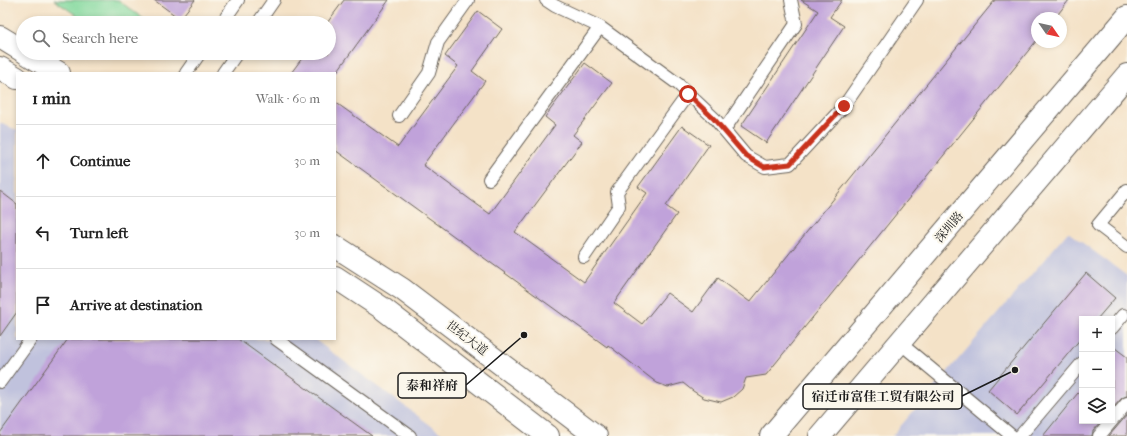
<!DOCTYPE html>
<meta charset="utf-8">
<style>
:root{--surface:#fff;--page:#f6f6f6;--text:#222;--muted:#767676;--line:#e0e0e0}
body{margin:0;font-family:"IM FELL French Canon","Noto Serif SC",serif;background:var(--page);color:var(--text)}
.controls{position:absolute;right:12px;bottom:12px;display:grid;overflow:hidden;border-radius:0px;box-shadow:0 2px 6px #0003}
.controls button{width:36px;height:36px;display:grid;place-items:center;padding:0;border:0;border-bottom:1px solid var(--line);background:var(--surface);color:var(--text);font:20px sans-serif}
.compass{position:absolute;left:1031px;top:12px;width:36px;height:36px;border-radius:50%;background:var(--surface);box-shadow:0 2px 6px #0003;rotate:124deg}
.stop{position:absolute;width:12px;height:12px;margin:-9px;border:3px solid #c8321e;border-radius:50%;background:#fff}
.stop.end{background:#c8321e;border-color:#fff;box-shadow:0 1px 4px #0008}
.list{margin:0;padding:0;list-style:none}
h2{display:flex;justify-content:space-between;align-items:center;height:52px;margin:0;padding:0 16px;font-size:17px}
h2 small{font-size:13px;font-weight:400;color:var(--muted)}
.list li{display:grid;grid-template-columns:26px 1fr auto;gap:12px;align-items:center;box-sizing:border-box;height:72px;padding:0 16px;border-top:1px solid var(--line)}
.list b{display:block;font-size:15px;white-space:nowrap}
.list em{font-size:13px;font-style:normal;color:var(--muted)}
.icon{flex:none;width:22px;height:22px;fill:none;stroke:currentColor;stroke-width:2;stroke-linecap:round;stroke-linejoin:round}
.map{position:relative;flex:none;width:1127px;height:436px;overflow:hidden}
.search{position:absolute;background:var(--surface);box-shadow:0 2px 6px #0003;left:16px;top:16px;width:320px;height:44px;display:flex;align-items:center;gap:10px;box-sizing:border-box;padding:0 14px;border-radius:22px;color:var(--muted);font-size:15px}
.panel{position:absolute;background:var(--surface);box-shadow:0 2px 6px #0003;left:16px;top:72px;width:320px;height:268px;border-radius:0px}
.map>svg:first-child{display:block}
.industrial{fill:#c0c2dd;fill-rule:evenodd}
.green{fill:#81d89c;stroke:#4e7a5c}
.building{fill:#c0a2da}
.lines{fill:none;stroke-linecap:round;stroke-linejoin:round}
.service-casing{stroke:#686158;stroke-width:14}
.tertiary-casing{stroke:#686158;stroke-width:24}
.service{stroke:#fff;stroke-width:12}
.tertiary{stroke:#fff;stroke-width:22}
.route{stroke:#c8321e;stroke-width:5}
.labels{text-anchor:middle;stroke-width:4;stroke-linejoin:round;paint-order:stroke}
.street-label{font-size:12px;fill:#1c1c1c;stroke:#fbf7ec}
.leader{fill:none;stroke:#1c1c1c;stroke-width:1.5}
.callout-dot{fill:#1c1c1c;stroke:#fbf7ec;stroke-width:1.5}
.callout{fill:#fbf7ec;stroke:#1c1c1c;stroke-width:1.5}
.callout-label{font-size:13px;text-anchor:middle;font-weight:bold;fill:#1c1c1c}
</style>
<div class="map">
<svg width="1127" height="436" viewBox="0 0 1127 436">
<rect width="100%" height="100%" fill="#fbf7ec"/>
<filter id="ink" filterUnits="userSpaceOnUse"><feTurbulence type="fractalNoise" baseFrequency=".025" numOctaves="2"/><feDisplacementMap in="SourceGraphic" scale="8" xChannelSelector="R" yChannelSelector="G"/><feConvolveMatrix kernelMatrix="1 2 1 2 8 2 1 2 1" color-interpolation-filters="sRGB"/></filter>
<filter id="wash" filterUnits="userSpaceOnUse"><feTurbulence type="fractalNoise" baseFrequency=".012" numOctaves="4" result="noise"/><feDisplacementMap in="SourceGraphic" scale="16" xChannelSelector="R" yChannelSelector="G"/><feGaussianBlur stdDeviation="0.9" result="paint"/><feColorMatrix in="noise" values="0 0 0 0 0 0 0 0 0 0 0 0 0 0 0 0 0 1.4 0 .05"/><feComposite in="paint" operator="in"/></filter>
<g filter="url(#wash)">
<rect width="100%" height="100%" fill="#f4e2c7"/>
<!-- industrial -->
<path class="industrial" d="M0 123 17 130V339H314L445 436H0Z
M1068 232 1127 276V436H892ZM1082 319H1112V421H1082Z"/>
<!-- green -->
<path class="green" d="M54 0H118L149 23H88Z"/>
<g id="blocks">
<!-- building -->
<path class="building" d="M154 0H195L180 19Z
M344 0H389L336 73H291L306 53H329V23H327Z
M801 0H842L830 17 844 26 766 143 741 126 818 11Z
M995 0H1069L1055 18H1037V40L766 375 746 378 742 389 733 397 721 402 704 398 693 391 683 383 668 387 657 383 608 345 607 347 335 150V102L398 147 458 66 445 56 478 11 502 29 472 71 485 81 423 165 490 214 555 125 545 117 585 63 612 83 573 135 582 142 515 232 584 282 647 193 638 187 682 126 709 145 666 206 677 214 614 303 642 324 667 293 693 312 718 278 750 302Z
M0 191 17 204V312L0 336Z
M1086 273 1115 298 1097 319H1082V337L1017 415 988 390Z
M68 339H238L372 436H0V433Z
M1115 348 1127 357V396L1122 398 1112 409V351Z
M1082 388V421H1102L1093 431 1092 436H1043Z
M1127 415V436H1109Z"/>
</g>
</g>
<g filter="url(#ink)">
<use href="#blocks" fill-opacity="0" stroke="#686158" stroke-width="1"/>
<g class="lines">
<defs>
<path id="service" d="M546 0 555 6 600 27 678 84 715 119 746 156 765 167 790 164 844 106 917 0
M222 23 238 0
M258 23 274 0
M186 73 200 53
M223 73 237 53
M399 116 429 73 438 42 468 0
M724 130 796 24 791 0
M489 179 600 27
M1127 190 1098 225 1127 247
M584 257 619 206 617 192 688 94
M1112 328 1123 315
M276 339 410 436
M900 343 1012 436
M0 382 31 339
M1020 436 1082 363
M1099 436 1127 403"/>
<path id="tertiary" d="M0 37 23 51
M26 53 59 73
M0 68 17 78
M335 246 402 289 596 436
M335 277 382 308 548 436
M771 436 1127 17
M820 436 1127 75"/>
</defs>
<!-- service casing -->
<use href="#service" class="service-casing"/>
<!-- tertiary casing -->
<use href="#tertiary" class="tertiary-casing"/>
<!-- service -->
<use href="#service" class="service"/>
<!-- tertiary -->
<use href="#tertiary" class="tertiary"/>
</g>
</g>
<g class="lines" filter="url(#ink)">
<!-- route -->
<path class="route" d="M688 94 714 119 746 156 764 167 790 164 844 106"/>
</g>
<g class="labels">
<!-- street labels -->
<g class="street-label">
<text transform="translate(949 227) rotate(-50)" y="4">深圳路</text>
<text transform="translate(467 338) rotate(37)" y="4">世纪大道</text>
</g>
</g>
<!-- callouts -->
<path class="leader" d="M524 335L466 385M1015 370L962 396"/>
<g class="callout-dot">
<circle cx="524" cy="335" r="4"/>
<circle cx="1015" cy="370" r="4"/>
</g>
<g class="callout">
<rect x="398" y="373" width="68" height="25" rx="4"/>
<rect x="803" y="384" width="159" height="25" rx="4"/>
</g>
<g class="callout-label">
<text x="432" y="390">泰和祥府</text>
<text x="883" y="401">宿迁市富佳工贸有限公司</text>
</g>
</svg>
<div class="controls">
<button>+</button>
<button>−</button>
<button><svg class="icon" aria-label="layers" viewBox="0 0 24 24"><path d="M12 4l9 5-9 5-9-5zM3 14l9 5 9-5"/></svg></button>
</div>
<svg class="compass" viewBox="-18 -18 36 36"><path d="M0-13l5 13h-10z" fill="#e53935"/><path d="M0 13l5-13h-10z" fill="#767676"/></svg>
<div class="stop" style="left:688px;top:94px"></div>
<div class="stop end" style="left:844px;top:106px"></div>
<div class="search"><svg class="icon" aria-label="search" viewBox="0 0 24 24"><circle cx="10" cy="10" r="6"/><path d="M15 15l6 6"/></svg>Search here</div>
<section class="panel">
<h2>1 min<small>Walk · 60 m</small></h2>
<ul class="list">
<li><svg class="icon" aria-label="ahead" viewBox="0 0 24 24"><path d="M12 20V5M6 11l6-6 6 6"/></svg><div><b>Continue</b></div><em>30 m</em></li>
<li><svg class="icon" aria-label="left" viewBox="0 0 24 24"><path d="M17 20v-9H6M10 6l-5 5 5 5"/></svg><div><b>Turn left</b></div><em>30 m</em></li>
<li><svg class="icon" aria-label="arrive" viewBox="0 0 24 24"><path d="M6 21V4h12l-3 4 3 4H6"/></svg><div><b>Arrive at destination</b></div></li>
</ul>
</section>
</div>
